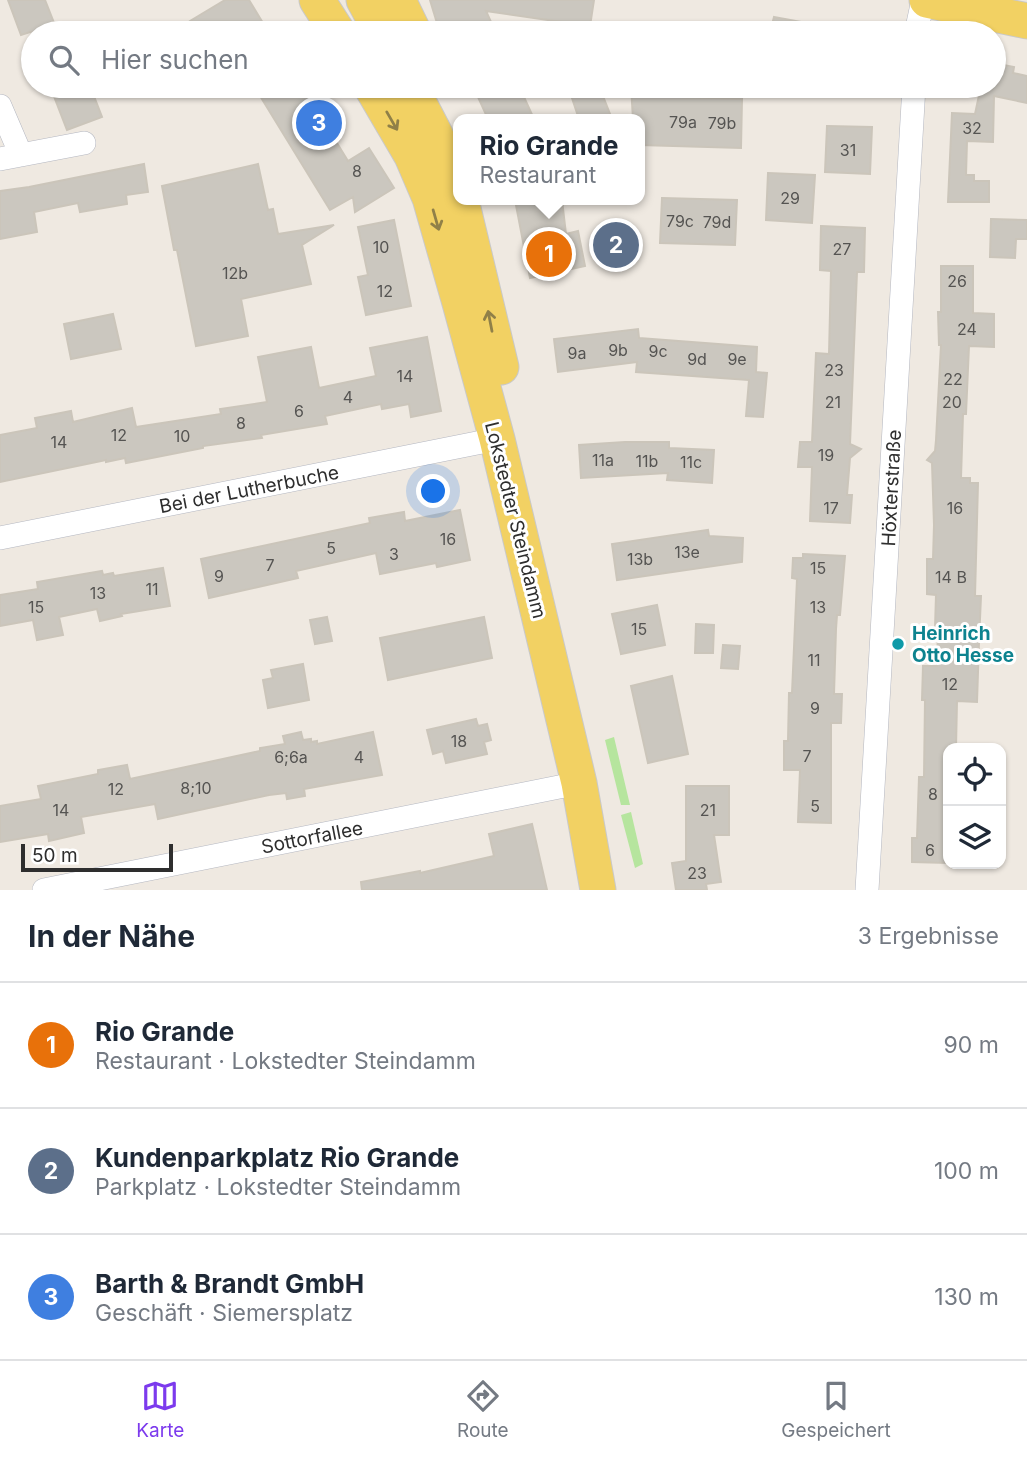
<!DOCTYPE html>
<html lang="de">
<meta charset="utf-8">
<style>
:root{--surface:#fff;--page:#f2f2f3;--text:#1f2937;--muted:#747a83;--line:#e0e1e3;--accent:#7c3aed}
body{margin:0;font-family:Inter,sans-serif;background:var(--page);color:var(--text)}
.controls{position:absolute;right:21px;bottom:21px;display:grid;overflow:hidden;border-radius:14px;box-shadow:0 2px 5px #0004}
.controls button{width:63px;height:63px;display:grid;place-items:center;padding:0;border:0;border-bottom:2px solid var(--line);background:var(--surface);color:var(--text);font:35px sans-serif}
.scale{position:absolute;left:21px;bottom:18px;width:152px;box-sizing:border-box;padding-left:7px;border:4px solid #2e2e2e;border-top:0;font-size:19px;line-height:24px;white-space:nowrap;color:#2e2e2e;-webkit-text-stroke:5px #fff;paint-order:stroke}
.you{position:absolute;left:434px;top:492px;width:24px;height:24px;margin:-18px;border:5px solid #fff;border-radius:50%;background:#1a73e8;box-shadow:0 0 0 10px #1a73e833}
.badge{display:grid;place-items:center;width:46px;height:46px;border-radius:50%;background:var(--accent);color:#fff;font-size:23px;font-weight:700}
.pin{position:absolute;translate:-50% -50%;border:4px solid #fff;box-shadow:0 2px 7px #0006}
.popup{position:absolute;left:453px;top:114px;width:192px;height:91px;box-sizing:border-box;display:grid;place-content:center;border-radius:14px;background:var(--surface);filter:drop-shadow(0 2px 5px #0005);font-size:23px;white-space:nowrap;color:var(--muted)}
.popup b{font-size:26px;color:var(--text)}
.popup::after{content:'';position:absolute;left:50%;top:100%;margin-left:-14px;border:14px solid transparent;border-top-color:var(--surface)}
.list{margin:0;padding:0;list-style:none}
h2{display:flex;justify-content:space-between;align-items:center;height:91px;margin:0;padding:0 28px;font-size:30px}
h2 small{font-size:23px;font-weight:400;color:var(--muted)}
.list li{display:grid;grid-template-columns:46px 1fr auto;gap:21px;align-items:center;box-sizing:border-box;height:126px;padding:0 28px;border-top:2px solid var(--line)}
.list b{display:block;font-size:26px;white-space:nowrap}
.list p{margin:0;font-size:23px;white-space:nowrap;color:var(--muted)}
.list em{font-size:23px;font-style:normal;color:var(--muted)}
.icon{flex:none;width:38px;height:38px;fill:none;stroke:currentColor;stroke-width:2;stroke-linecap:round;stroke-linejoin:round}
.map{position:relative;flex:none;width:1027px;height:890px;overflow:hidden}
.search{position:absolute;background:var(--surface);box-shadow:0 2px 5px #0004;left:21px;right:21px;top:21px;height:77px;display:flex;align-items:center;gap:18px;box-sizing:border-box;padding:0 24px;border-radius:38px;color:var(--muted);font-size:26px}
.sheet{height:469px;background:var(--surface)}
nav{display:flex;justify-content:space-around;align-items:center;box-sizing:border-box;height:98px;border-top:2px solid var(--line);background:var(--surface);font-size:19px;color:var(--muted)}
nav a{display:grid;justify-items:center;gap:4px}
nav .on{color:var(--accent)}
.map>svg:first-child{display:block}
.grass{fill:#b6e59e}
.building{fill:#cbc7bf;stroke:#cbc5ba;stroke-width:2}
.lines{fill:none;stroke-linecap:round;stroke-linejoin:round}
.street-casing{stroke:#b4b7c1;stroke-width:24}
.primary-casing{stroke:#c9c9c9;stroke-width:37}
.street{stroke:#fff;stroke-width:23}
.primary{stroke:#f2d163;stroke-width:35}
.oneway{stroke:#908048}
.culture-dot{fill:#0f9aa8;stroke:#fff;stroke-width:2.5}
.labels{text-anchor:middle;stroke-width:6;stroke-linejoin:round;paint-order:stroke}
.number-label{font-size:16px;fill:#555452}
.street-label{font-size:19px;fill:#2e2e2e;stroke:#fff}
.culture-label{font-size:19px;font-weight:bold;fill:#0d838f;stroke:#fff;text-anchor:start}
</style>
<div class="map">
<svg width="1027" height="890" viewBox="0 0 1027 890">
<rect width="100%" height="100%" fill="#efe9e1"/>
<!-- grass -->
<path class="grass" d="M614 737 630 805H621L605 740Z
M631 812 643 864 635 868 621 815Z"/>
<!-- building -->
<path class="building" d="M8 0H45L58 33 30 32 21 35Z
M225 0H249L269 33H198L190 21Z
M430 0H594L590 26 486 11 496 33H440Z
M774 17 818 25V33H770Z
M994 58 995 74 998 64 1014 67 1013 73 1027 76V103L994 96 993 142 967 141 966 175H974V181H989V202H948L952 113 975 114 981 86H994Z
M50 86H90L102 117 67 130Z
M254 86H302L348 161 369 148 394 188 355 212 353 197 330 210Z
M473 86H519L534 119H488Z
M568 86H599L612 119H579Z
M631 86H649V96L742 99 741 148 640 145V119H633Z
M827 126 872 127 870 174 825 172Z
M144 164 148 192 126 195 127 204 80 212 78 203 34 212 37 232 0 239V191L29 187Z
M258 164 268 210 273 209 278 234 334 225 302 245 311 284 241 299 248 336 196 346 177 250H174L162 186Z
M768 173 815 175 812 223 766 220Z
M662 198 737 200 735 245 660 243Z
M515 200H562L566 234 578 231 585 266 530 278Z
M991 219 1027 220V239H1016L1015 258 990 257Z
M394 220 411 306 366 315 358 277 368 275 358 227Z
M821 226 865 228 864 272H857L850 444 861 449 850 458 847 495H852L850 523 810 521 812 467H798L800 442H812L816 353 829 354 831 271 820 270Z
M941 266H973V313L994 314V347L969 346 966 414H963L961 478H970V483H978L975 596H981L979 642 977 702 957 701 956 748H948V863L912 862V838H917L919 777H924L925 700H922L923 666H937L938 628H935L936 595 927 594V559H933L934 525 932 463 927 460 935 451 936 440 941 345H939L938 312H941Z
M113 314 121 349 71 359 64 324Z
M638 329 639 338 757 347 756 372 767 373 763 417 746 416 749 380 636 372 637 362 558 372 554 339Z
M427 337 441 411 411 417 409 404 382 409 381 404 325 416 327 424 261 435 262 438 203 446V448L126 463 125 458 106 462V460L0 482V435L37 428 35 418 71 411 73 422 132 408 136 427 221 414 220 409 267 402 258 357 311 347 319 388 376 376 370 348Z
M625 442H669V448L714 450 712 483 667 480 668 473 581 478 579 445Z
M460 510 470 560 437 567 436 563 380 574 376 553 296 571 298 578 209 598 201 559 370 523 369 518 404 512 405 521Z
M708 530 709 536 743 538 742 562 617 580 612 544Z
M803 554 845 556 840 615H837L836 629 834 694H842L841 723H831V823L798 822 800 770H784V741H788L789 693H792L797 579 792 578 793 558H803Z
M163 568 170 606 121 614 122 616 100 621 97 609 59 617 63 635 37 640 33 620 0 626V595L38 589 37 582 102 571 103 575 113 573 114 576Z
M657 605 665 645 621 654 612 614Z
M327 617 332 641 315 644 310 620Z
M484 617 492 658 388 680 380 638Z
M696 624 714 625 713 653H695Z
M723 645 740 646 738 669 721 668Z
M303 664 309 700 268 708 263 680 273 678 271 670Z
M672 676 688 754 648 763 631 686Z
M476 719 478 726 487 724 491 740 484 742 487 754 446 763 443 751 433 754 427 730Z
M301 732 303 740 311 739V742L317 741V744L373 732 382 775 304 789 305 796 287 799 286 793 269 795 158 819 155 804 81 817 84 833 49 841 48 834 0 842V806L41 799 38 786 98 774V770L127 765 130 779 260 751V748L285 744 283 736Z
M686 786H729V835H714L721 882 706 884 707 890H676L672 863 686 861Z
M532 824 547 890H362L361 882 420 871V873L494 856 489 834Z"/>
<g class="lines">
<defs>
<path id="street" d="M916 33 923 0
M0 106 21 155
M0 159 84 143
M0 538 497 439
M44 890 579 783
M867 890 914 86"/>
<path id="primary" d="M317 0 338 33
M364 0 382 33
M398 0 414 33
M927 0 1027 21
M371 86 412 156 430 198 460 303 497 439 579 783 598 890
M410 86 435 134 458 190
M461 200 501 367"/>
</defs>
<!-- street casing -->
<use href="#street" class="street-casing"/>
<!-- primary casing -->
<use href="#primary" class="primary-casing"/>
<!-- street -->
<use href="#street" class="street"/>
<!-- primary -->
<use href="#primary" class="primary"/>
</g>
<!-- one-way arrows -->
<defs><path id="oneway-shaft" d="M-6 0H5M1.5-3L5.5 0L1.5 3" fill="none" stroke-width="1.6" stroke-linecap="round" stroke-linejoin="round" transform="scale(1.75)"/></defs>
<g class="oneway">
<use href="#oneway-shaft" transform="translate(392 121) rotate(60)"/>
<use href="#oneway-shaft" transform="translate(436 220) rotate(74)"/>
<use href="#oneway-shaft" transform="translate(490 321) rotate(-101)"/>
</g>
<!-- markers -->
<circle class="culture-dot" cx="898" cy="644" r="7"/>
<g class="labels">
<!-- number labels -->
<g class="number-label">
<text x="683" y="128">79a</text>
<text x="722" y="129">79b</text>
<text x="972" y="134">32</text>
<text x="848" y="156">31</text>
<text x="357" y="177">8</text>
<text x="790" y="204">29</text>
<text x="680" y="227">79c</text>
<text x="717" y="228">79d</text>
<text x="381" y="253">10</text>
<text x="842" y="255">27</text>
<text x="235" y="279">12b</text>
<text x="957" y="287">26</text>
<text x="385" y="297">12</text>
<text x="967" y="335">24</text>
<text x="618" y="356">9b</text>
<text x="658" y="357">9c</text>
<text x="577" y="359">9a</text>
<text x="697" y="365">9d</text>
<text x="737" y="365">9e</text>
<text x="834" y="376">23</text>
<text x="405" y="382">14</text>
<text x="953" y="385">22</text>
<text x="348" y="403">4</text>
<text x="833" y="408">21</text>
<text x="952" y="408">20</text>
<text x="299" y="417">6</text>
<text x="241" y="429">8</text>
<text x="119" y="441">12</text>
<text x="182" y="442">10</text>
<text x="59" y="448">14</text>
<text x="826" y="461">19</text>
<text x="603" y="466">11a</text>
<text x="647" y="467">11b</text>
<text x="691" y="468">11c</text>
<text x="831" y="514">17</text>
<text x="955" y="514">16</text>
<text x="448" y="545">16</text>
<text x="331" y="554">5</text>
<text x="687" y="558">13e</text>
<text x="394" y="560">3</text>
<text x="640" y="565">13b</text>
<text x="270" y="571">7</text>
<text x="818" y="574">15</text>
<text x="219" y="582">9</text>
<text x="951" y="583">14 B</text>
<text x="152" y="595">11</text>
<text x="98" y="599">13</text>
<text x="36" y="613">15</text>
<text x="818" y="613">13</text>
<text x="639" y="635">15</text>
<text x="814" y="666">11</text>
<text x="950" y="690">12</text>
<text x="815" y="714">9</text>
<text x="459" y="747">18</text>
<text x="807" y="762">7</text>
<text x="291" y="763">6;6a</text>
<text x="359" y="763">4</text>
<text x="196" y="794">8;10</text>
<text x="116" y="795">12</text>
<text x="933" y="800">8</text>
<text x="815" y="812">5</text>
<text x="61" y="816">14</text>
<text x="708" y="816">21</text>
<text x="930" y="856">6</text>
<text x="697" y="879">23</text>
</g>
<!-- street labels -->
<g class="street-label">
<text transform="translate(891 488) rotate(-87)" y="7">Höxterstraße</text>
<text transform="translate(249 489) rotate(-11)" y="7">Bei der Lutherbuche</text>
<text transform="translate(516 520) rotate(76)" y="7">Lokstedter Steindamm</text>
<text transform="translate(312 837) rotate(-11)" y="7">Sottorfallee</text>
</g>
<!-- culture labels -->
<g class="culture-label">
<text x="912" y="640">Heinrich<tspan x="912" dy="22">Otto Hesse</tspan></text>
</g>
</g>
</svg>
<div class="controls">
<button><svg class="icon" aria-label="locate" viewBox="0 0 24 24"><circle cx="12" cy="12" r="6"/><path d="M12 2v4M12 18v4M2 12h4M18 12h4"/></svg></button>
<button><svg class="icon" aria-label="layers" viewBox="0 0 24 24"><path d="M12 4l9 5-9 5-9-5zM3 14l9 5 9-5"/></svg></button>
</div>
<div class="scale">50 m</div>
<div class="you"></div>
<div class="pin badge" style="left:549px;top:254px;background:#e8710a">1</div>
<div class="popup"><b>Rio Grande</b>Restaurant</div>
<div class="pin badge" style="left:616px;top:245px;background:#5c6f8a">2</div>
<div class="pin badge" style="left:319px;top:123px;background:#3f7fe0">3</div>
<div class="search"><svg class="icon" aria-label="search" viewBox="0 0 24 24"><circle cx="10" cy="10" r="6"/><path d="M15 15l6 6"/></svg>Hier suchen</div>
</div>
<section class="sheet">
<h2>In der Nähe<small>3 Ergebnisse</small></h2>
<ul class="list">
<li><span class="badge" style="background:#e8710a">1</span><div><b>Rio Grande</b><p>Restaurant · Lokstedter Steindamm</p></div><em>90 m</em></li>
<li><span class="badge" style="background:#5c6f8a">2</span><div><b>Kundenparkplatz Rio Grande</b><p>Parkplatz · Lokstedter Steindamm</p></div><em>100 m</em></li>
<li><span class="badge" style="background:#3f7fe0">3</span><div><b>Barth &amp; Brandt GmbH</b><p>Geschäft · Siemersplatz</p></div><em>130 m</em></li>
</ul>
</section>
<nav>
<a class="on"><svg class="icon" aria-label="map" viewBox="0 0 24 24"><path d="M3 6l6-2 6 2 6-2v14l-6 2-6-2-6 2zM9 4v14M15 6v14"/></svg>Karte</a>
<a><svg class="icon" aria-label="directions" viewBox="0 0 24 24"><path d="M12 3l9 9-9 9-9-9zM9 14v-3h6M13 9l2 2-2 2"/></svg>Route</a>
<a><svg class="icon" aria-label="saved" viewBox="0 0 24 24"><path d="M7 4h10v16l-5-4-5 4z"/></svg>Gespeichert</a>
</nav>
